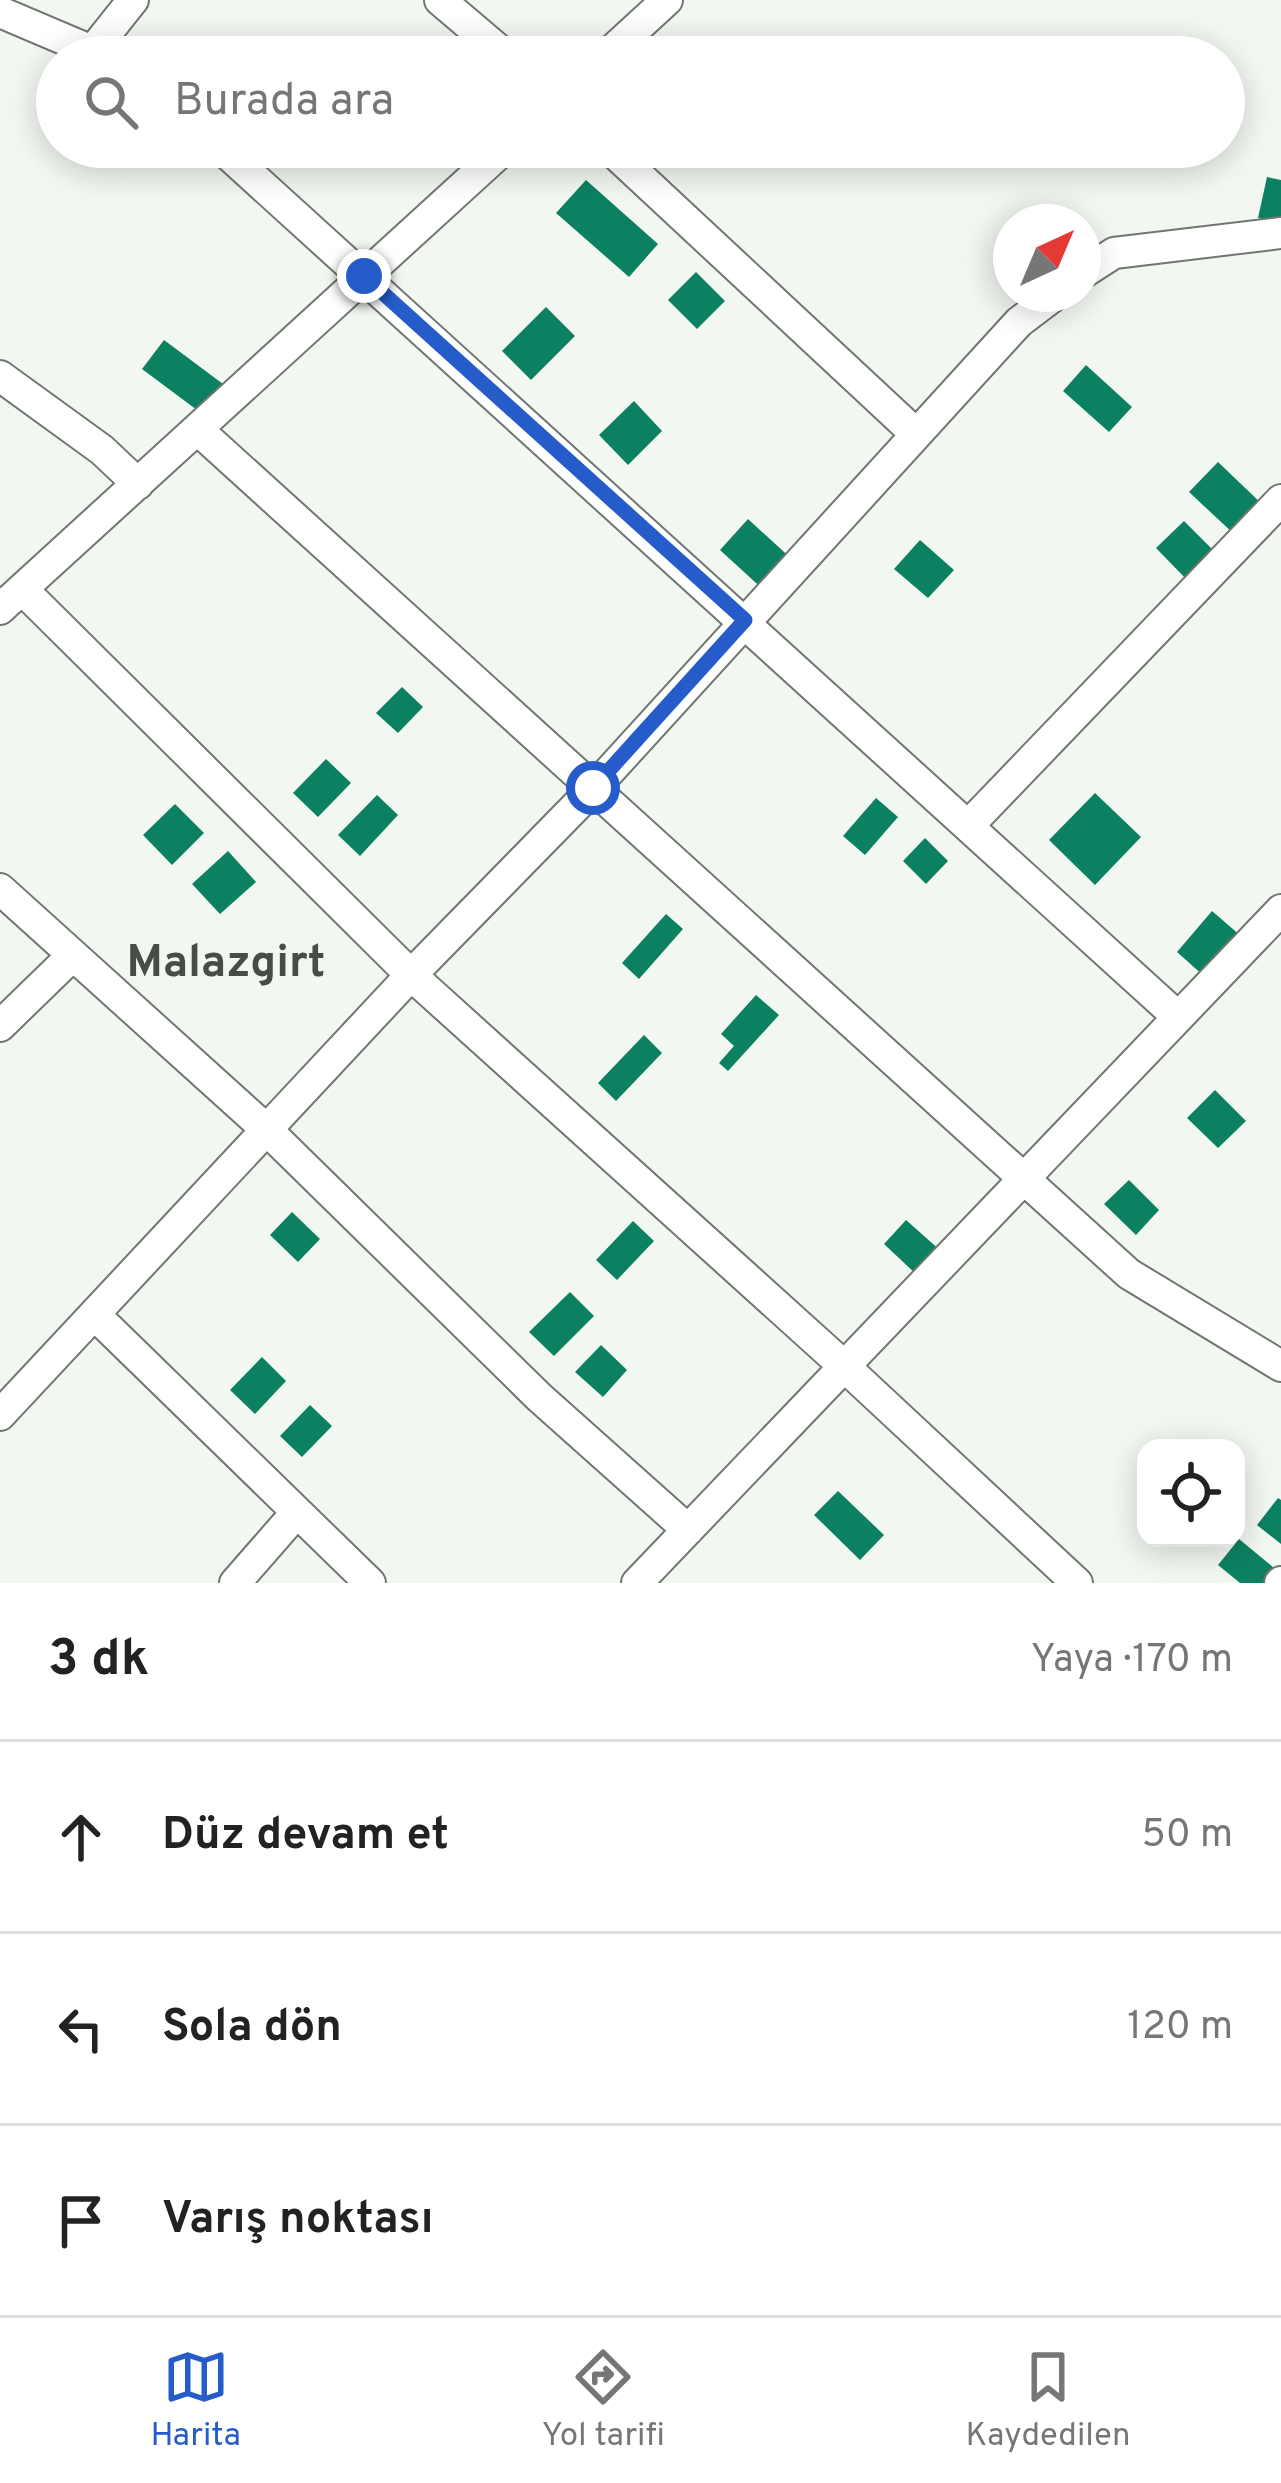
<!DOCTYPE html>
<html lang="tr">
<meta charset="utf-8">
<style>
:root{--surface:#fff;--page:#f6f6f6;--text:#222;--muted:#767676;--line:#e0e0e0;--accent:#265cca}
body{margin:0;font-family:Overpass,sans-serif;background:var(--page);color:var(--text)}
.controls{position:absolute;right:36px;bottom:36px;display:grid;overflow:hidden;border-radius:24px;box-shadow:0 6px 30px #0003}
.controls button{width:108px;height:108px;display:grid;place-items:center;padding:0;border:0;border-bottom:3px solid var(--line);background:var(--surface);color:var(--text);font:60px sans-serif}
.compass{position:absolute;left:993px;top:204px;width:108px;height:108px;border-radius:50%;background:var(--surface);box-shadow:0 6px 30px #0003;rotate:44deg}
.stop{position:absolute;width:36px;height:36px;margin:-27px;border:9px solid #265cca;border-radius:50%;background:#fff}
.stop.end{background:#265cca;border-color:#fff;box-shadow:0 3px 12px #0008}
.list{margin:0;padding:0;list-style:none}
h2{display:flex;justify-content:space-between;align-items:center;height:156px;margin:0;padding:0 48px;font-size:51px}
h2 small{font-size:39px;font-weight:400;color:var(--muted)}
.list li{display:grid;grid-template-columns:78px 1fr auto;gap:36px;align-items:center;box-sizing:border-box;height:192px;padding:0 48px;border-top:3px solid var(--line)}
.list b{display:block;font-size:45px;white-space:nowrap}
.list em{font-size:39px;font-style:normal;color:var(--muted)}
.icon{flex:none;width:66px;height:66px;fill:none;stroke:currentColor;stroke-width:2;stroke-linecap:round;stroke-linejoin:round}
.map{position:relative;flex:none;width:1281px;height:1583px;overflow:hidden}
.search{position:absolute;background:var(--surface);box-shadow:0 6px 30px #0003;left:36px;right:36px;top:36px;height:132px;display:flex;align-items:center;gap:30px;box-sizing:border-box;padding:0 42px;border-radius:66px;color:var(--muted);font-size:45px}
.sheet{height:732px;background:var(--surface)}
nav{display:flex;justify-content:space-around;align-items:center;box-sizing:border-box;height:168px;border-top:3px solid var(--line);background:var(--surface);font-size:33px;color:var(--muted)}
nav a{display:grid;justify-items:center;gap:6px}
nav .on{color:var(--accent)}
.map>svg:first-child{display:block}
.building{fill:#0c8161}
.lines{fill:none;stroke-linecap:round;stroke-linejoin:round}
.minor-casing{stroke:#707670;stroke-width:34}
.minor{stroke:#fff;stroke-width:30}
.route{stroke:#265cca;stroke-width:15}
.labels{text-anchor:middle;stroke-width:9;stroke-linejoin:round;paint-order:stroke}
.district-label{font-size:45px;font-weight:bold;fill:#474c47;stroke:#f2f8f1}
</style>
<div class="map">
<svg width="1281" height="1583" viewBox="0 0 1281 1583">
<rect width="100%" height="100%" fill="#f2f8f1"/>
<!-- building -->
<path class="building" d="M1267 177 1281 180V224L1258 218Z
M586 180 658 244 629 277 556 213Z
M696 272 725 301 697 329 668 300Z
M546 307 575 336 531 380 502 351Z
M164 340 223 384 201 413 142 369Z
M1086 365 1132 407 1109 432 1063 391Z
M634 401 662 431 628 465 599 435Z
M1218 462 1263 505 1235 535 1189 492Z
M748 519 795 562 767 593 720 550Z
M1184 521 1218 555 1190 583 1156 548Z
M920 540 954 570 928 598 894 569Z
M402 687 423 707 398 733 376 713Z
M326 759 351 783 318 817 293 793Z
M1095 793 1141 837 1095 885 1049 840Z
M377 795 398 815 360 856 338 835Z
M876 798 898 817 865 855 843 836Z
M175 804 204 833 172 865 143 835Z
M925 838 948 861 926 884 903 861Z
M228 851 256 882 220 914 192 884Z
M1212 911 1241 936 1205 977 1177 952Z
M666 914 683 929 639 979 622 963Z
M756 995 779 1015 728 1071 719 1063 734 1046 721 1034Z
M644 1035 662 1053 616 1101 598 1083Z
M1215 1090 1246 1121 1218 1148 1187 1118Z
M1129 1180 1159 1210 1136 1235 1104 1204Z
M292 1212 320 1239 298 1262 270 1235Z
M906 1220 941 1251 918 1276 884 1244Z
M633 1221 654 1241 617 1280 596 1260Z
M570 1292 594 1316 554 1356 529 1332Z
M601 1345 627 1370 603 1397 575 1372Z
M262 1357 286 1381 255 1414 230 1390Z
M310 1405 332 1426 302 1457 280 1436Z
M838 1491 884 1535 860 1560 814 1515Z
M1278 1498 1281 1500V1544L1257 1525Z
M1239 1539 1280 1573 1272 1583H1240L1218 1565Z"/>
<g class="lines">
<defs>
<path id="minor" d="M440 0 507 57
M0 12 106 57
M94 49 133 0
M605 57 667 0
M220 147 1178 1017
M608 147 916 434
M1083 273 1114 253 1281 233
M0 376 102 450 138 484
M198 430 1129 1274 1281 1366
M22 589 411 975 844 1366 1077 1583
M0 609 506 147
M968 826 1281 500
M0 889 268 1131 539 1397 688 1530
M0 1026 73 955
M95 1315 370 1583
M0 1415 411 975 594 788 1019 322 1056 294
M235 1583 297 1512
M637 1583 1281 910
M1280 1583 1281 1582"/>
</defs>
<!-- minor casing -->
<use href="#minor" class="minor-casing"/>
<!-- minor -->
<use href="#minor" class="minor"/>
</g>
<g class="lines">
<!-- route -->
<path class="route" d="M364 276 745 620 593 788"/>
</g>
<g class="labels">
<!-- district labels -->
<g class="district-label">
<text x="226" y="976">Malazgirt</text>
</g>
</g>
</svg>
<div class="controls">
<button><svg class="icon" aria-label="locate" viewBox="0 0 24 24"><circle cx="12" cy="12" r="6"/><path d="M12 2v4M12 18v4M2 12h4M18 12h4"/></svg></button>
</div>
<svg class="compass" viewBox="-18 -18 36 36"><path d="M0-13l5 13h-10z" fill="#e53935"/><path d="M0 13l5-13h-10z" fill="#767676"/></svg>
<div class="stop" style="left:593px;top:788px"></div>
<div class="stop end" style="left:364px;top:276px"></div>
<div class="search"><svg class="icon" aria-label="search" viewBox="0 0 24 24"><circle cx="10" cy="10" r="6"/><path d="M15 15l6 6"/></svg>Burada ara</div>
</div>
<section class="sheet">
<h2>3 dk<small>Yaya · 170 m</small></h2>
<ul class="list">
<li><svg class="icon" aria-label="ahead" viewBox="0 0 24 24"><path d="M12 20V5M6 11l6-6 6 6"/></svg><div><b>Düz devam et</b></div><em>50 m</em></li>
<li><svg class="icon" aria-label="left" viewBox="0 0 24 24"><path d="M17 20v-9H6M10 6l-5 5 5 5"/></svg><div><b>Sola dön</b></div><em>120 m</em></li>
<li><svg class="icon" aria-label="arrive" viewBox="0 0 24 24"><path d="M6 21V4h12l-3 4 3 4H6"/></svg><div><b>Varış noktası</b></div></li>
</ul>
</section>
<nav>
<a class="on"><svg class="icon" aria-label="map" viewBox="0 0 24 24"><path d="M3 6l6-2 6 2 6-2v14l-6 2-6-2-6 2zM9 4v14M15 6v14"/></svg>Harita</a>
<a><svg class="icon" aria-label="directions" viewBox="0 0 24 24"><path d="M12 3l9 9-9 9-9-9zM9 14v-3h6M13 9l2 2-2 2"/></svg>Yol tarifi</a>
<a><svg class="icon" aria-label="saved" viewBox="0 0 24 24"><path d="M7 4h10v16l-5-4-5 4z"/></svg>Kaydedilen</a>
</nav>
